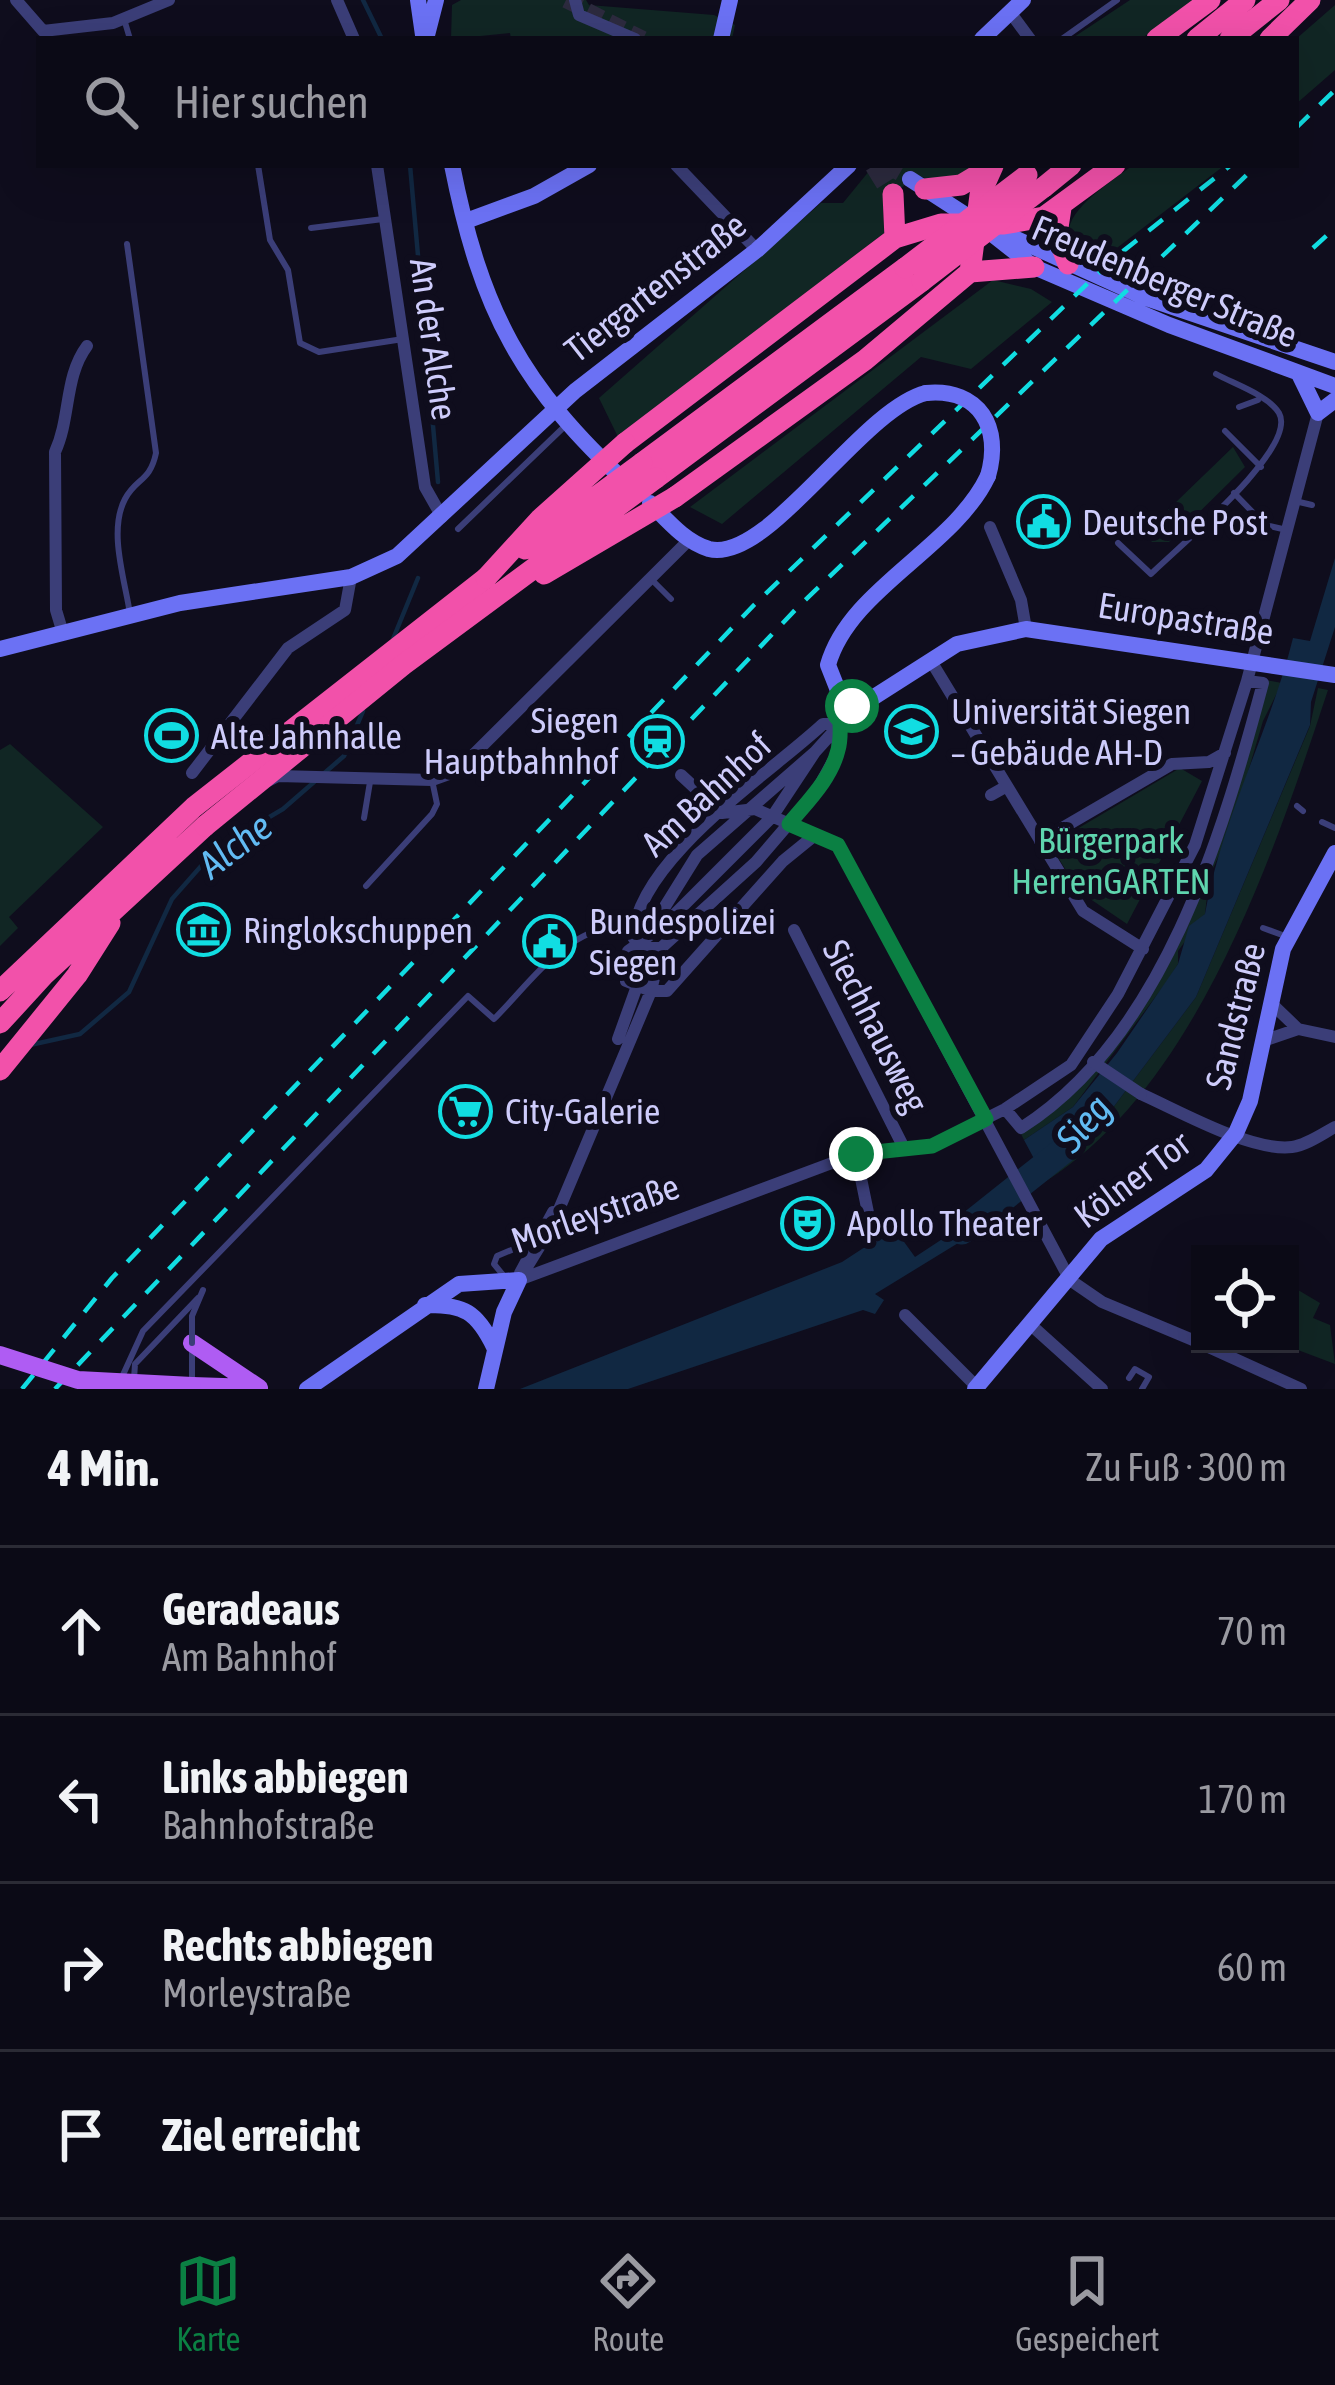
<!DOCTYPE html>
<html lang="de">
<meta charset="utf-8">
<style>
:root{--surface:#0b0a16;--page:#191823;--text:#f1f3f6;--muted:#9a9aa1;--line:#2b2b35;--accent:#0b8043}
body{margin:0;font-family:"Asap Condensed",sans-serif;background:var(--page);color:var(--text)}
.controls{position:absolute;right:36px;bottom:36px;display:grid;overflow:hidden;border-radius:0px;box-shadow:0 12px 48px #0002}
.controls button{width:108px;height:108px;display:grid;place-items:center;padding:0;border:0;border-bottom:3px solid var(--line);background:var(--surface);color:var(--text);font:60px sans-serif}
.stop{position:absolute;width:36px;height:36px;margin:-27px;border:9px solid #0b8043;border-radius:50%;background:#fff}
.stop.end{background:#0b8043;border-color:#fff;box-shadow:0 3px 12px #0008}
.list{margin:0;padding:0;list-style:none}
h2{display:flex;justify-content:space-between;align-items:center;height:156px;margin:0;padding:0 48px;font-size:51px}
h2 small{font-size:39px;font-weight:400;color:var(--muted)}
.list li{display:grid;grid-template-columns:78px 1fr auto;gap:36px;align-items:center;box-sizing:border-box;height:168px;padding:0 48px;border-top:3px solid var(--line)}
.list b{display:block;font-size:45px;white-space:nowrap}
.list p{margin:0;font-size:39px;white-space:nowrap;color:var(--muted)}
.list em{font-size:39px;font-style:normal;color:var(--muted)}
.icon{flex:none;width:66px;height:66px;fill:none;stroke:currentColor;stroke-width:2;stroke-linecap:round;stroke-linejoin:round}
.map{position:relative;flex:none;width:1335px;height:1389px;overflow:hidden}
.search{position:absolute;background:var(--surface);box-shadow:0 12px 48px #0002;left:36px;right:36px;top:36px;height:132px;display:flex;align-items:center;gap:30px;box-sizing:border-box;padding:0 42px;border-radius:0px;color:var(--muted);font-size:45px}
.sheet{height:828px;background:var(--surface)}
nav{display:flex;justify-content:space-around;align-items:center;box-sizing:border-box;height:168px;border-top:3px solid var(--line);background:var(--surface);font-size:33px;color:var(--muted)}
nav a{display:grid;justify-items:center;gap:6px}
nav .on{color:var(--accent)}
.map>svg:first-child{display:block}
.green{fill:#112624}
.water{fill:#112842}
.lines{fill:none;stroke-linecap:round;stroke-linejoin:round}
.stream{stroke:#112842;stroke-width:4.5}
.river{stroke:#112842;stroke-width:27}
.secondary-tunnel{stroke:#2c2a3e;stroke-width:16;stroke-dasharray:16 8;stroke-linecap:butt}
.highway-tunnel{stroke:#2c2a3e;stroke-width:21;stroke-dasharray:21 10;stroke-linecap:butt}
.lane{stroke:#3b3e78;stroke-width:6}
.street{stroke:#3b3e78;stroke-width:12}
.secondary{stroke:#6b71f4;stroke-width:16}
.primary{stroke:#af5cf3;stroke-width:18}
.highway{stroke:#f251aa;stroke-width:21}
.rail{stroke:#11dde2;stroke-width:4.5;stroke-dasharray:18 15;stroke-linecap:butt}
.lane-bridge{stroke:#3b3e78;stroke-width:6}
.street-bridge{stroke:#3b3e78;stroke-width:12}
.secondary-bridge{stroke:#6b71f4;stroke-width:16}
.primary-bridge{stroke:#af5cf3;stroke-width:18}
.highway-bridge{stroke:#f251aa;stroke-width:21}
.route{stroke:#0b8043;stroke-width:15}
.labels{text-anchor:middle;stroke-width:12;stroke-linejoin:round;paint-order:stroke}
.street-label{font-size:36px;fill:#ceccfb;stroke:#0f0d1d}
.poi-label{font-size:36px;fill:#ceccfb;stroke:#0f0d1d;text-anchor:start}
.park-label{font-size:36px;fill:#5fd5ae;stroke:#0f0d1d}
.water-label{font-size:39px;font-style:italic;fill:#62bbf3;stroke:#0f0d1d}
</style>
<div class="map">
<svg width="1335" height="1389" viewBox="0 0 1335 1389">
<rect width="100%" height="100%" fill="#0f0d1d"/>
<!-- green -->
<path class="green" d="M461 0H586L589 5 714 15 735 25 732 39H511L510 33 451 39 452 5Z
M1130 0H1194L1141 39H1071Z
M1335 5V70L1296 104V39Z
M874 165H976L951 184 917 176 883 202 884 233 618 437 599 398 821 203H843Z
M1133 165H1225L1096 264C1029 231 1102 189 1133 165Z
M993 280 1031 289 1052 302 971 369 921 357 722 524 690 507Z
M1233 447 1245 467 1169 542H1152L1144 533Z
M1266 680 1282 683 1263 721 1233 823 1209 878 1205 914 1178 951V964L1168 980 1073 1107 1024 1140 1020 1132C1156 1051 1216 823 1266 680Z
M1318 688 1328 690C1274 853 1198 1085 1046 1181L1088 1141 1196 997 1310 726Z
M10 744 103 827 9 917 18 928 0 946V750Z
M1180 768 1202 781 1127 924 1080 892 1050 845Z
M1293 1287 1320 1303 1313 1318 1330 1325 1335 1364 1282 1344H1290Z"/>
<!-- water -->
<path class="water" d="M1335 558V627L1311 702 1310 725 1196 997 1088 1141 1046 1181 1024 1140 1073 1107 1117 1053 1178 964 1189 926 1205 914C1221 819 1270 731 1293 638L1310 641Z
M991 1207 999 1218 875 1294 884 1300 875 1314 863 1310 628 1389H520L842 1262 894 1228 915 1257Z"/>
<g class="lines">
<!-- stream -->
<path class="stream" d="M363 0 382 39
M410 165 438 482
M393 639 418 578
M30 1045 80 1034 129 992 172 899 217 848 283 809 344 756 363 711"/>
<!-- river -->
<path class="river" d="M962 1231 1069 1146"/>
<!-- secondary-tunnel -->
<path class="secondary-tunnel" d="M566 0 643 39
M886 165 910 179"/>
<!-- highway-tunnel -->
<path class="highway-tunnel" d="M875 165 893 194"/>
<!-- lane -->
<path class="lane" d="M124 19 130 39
M1062 39 1117 0
M258 165 270 240 288 270 300 343 319 352 403 339
M311 228 383 219
M127 244 156 453C150 482 136 478 125 499 108 531 125 580 130 614
M1239 407 1258 400
M1225 431 1261 467
M1234 493 1265 525 1287 530
M1295 501 1312 505
M458 529 565 426
M1118 543 1151 574C1177 548 1299 448 1279 413 1268 395 1234 384 1216 374
M652 580 671 599
M1297 806 1303 811
M364 818 370 782
M1322 822 1335 828
M366 886 432 814 437 804 432 780
M1263 928 1285 936
M503 1275 494 1264 497 1256 533 1241
M192 1348V1382
M122 1377 143 1331 468 996 494 1019C533 980 572 920 634 926
M1129 1378 1135 1369 1149 1377 1142 1389
M134 1379 135 1364 198 1298"/>
<!-- street -->
<path class="street" d="M16 0 43 31 113 23 169 0
M337 0 354 39
M575 0 579 15 635 39
M1010 12 1030 39
M377 165 425 487 442 517
M676 165 757 250
M990 527 1021 600 1026 629
M62 630 56 610 55 452C71 417 64 377 87 346
M931 661 1083 911 1143 949
M815 752 834 731 843 703
M192 773 288 648 345 610 351 577
M681 775 722 813
M268 781 278 776 432 780 457 771 689 540
M991 795 1007 786
M722 813 755 809 838 845 1070 1280 1102 1302 1200 1343
M1040 841 1172 764 1209 762 1225 753
M794 930 904 1148
M646 937 697 855 815 752 772 817 664 925 628 951 626 981 651 991H667L783 861 815 835
M661 948 640 947 633 937C638 859 768 775 823 724H836
M1271 1003 1298 1029 1335 1037
M618 1039 637 986
M1263 1041 1298 1029
M1141 1094C1179 1111 1251 1152 1292 1147 1307 1145 1322 1134 1335 1127
M1005 1109 1021 1128C1163 1038 1222 836 1263 683L1247 681
M856 1154 873 1237
M520 1273 553 1212
M519 1280 856 1154 931 1146 1005 1109 1071 1065 1118 994 1195 845 1247 681 1318 413
M519 1280 552 1226 651 991 661 948 756 862 816 792 838 752 836 724
M905 1315 977 1387
M1031 1325 1102 1389
M1202 1344 1301 1389"/>
<!-- secondary -->
<path class="secondary" d="M418 0 423 35
M426 39 436 0
M721 39 730 0
M982 39 1023 0
M452 165C481 311 521 386 630 486
M910 179 978 223 1034 267 1169 325 1335 386
M466 221 534 196 589 165
M990 227 1146 298 1335 362
M1299 374 1318 413 1335 400
M988 476C954 548 849 589 828 665L843 703 863 704 957 644 1026 629 1335 675
M650 503C667 520 685 542 709 549 768 564 861 409 926 393
M0 649 180 603 351 577 397 556 575 391 757 250 849 165
M425 1305C464 1304 477 1312 494 1347
M307 1389 459 1284 519 1280 504 1312 486 1389
M975 1389 1101 1239 1206 1170 1236 1133 1250 1101 1283 949 1335 853"/>
<!-- primary -->
<path class="primary" d="M192 1343 259 1388
M192 1386 253 1388"/>
<!-- highway -->
<path class="highway" d="M1157 39 1210 0
M1197 39 1245 0
M1230 39 1279 0
M1270 39 1310 0
M1044 187 1071 165
M925 189 961 185 991 167
M893 194 895 238
M1061 208 1057 234 1068 264
M970 272 980 195 993 166
M625 443 895 238 941 224H1004L1044 217 1115 165
M642 463 905 268
M656 478 922 281
M675 497 865 360 970 272 1034 267
M0 991 194 807 486 578
M0 1023 45 974 205 826
M0 1070 77 975 110 923"/>
<!-- rail -->
<path class="rail" d="M1296 128 1335 90
M1313 248 1335 228
M22 1389 112 1278 754 605 1112 260 1231 165
M55 1389 798 607 1257 165"/>
<!-- lane-bridge -->
<path class="lane-bridge" d="M192 1343V1316L203 1290"/>
<!-- street-bridge -->
<path class="street-bridge" d="M1093 1062 1141 1094"/>
<!-- secondary-bridge -->
<path class="secondary-bridge" d="M926 393C980 388 1002 428 988 476"/>
<!-- primary-bridge -->
<path class="primary-bridge" d="M0 1355 78 1380 192 1386"/>
<!-- highway-bridge -->
<path class="highway-bridge" d="M905 268 1027 175
M922 281 1044 187
M525 549 642 463
M544 574 675 497
M486 578 540 519 625 443
M205 826 403 665 656 478"/>
</g>
<g class="lines">
<!-- route -->
<path class="route" d="M852 706 843 703C837 721 843 733 838 750 831 779 807 802 789 824L838 845 986 1119 932 1146 856 1154"/>
</g>
<!-- icons -->
<defs>
<symbol id="civic-ring" viewBox="-11 -11 22 22"><circle r="9.5" fill="#0f0d1d" stroke="#11dde2" stroke-width="1.5"/><path d="M-.6-6.5H3V-4.5H.6V-3L4-1V1h2V6H-6V1h2V-1L-.6-3ZM-1.2 2.5V6h2.4V2.5Z" fill="#11dde2"/></symbol>
<symbol id="university-ring" viewBox="-11 -11 22 22"><circle r="9.5" fill="#0f0d1d" stroke="#11dde2" stroke-width="1.5"/><path d="M0-5L7-2L0 1L-7-2ZM-4 1L0 2.5L4 1V4Q0 6-4 4Z" fill="#11dde2"/></symbol>
<symbol id="stadium-ring" viewBox="-11 -11 22 22"><circle r="9.5" fill="#0f0d1d" stroke="#11dde2" stroke-width="1.5"/><path d="M0-5a6.5 5 0 1 0 0 10a6.5 5 0 1 0 0-10ZM-3.5-1.8h7v3.6h-7Z" fill="#11dde2"/></symbol>
<symbol id="station-ring" viewBox="-11 -11 22 22"><circle r="9.5" fill="#0f0d1d" stroke="#11dde2" stroke-width="1.5"/><path d="M-3-6H3Q5-6 5-4V2Q5 4 3 4L4.5 6H3L1.5 4h-3L-3 6H-4.5L-3 4Q-5 4-5 2V-4Q-5-6-3-6ZM-3.5-4v3h7v-3ZM-3.5 1v1.5H-2V1ZM2 1v1.5H3.5V1Z" fill="#11dde2"/></symbol>
<symbol id="museum-ring" viewBox="-11 -11 22 22"><circle r="9.5" fill="#0f0d1d" stroke="#11dde2" stroke-width="1.5"/><path d="M0-6L6-3V-2H-6V-3ZM-5-1h2V3h-2ZM-1-1h2V3h-2ZM3-1h2V3H3ZM-6 4H6V6H-6Z" fill="#11dde2"/></symbol>
<symbol id="supermarket-ring" viewBox="-11 -11 22 22"><circle r="9.5" fill="#0f0d1d" stroke="#11dde2" stroke-width="1.5"/><path d="M-6-5.5h2.5l.6 2H6L4.5 2H-2.5L-4.4-4H-6ZM-1.5 3.2a1.3 1.3 0 1 0 .1 0ZM3 3.2a1.3 1.3 0 1 0 .1 0Z" fill="#11dde2"/></symbol>
<symbol id="theatre-ring" viewBox="-11 -11 22 22"><circle r="9.5" fill="#0f0d1d" stroke="#11dde2" stroke-width="1.5"/><path d="M-5-5.5Q0-4 5-5.5V0Q5 5 0 6Q-5 5-5 0ZM-3.3-2.5H-1v1.5H-3.3ZM1-2.5H3.3v1.5H1ZM-2.8 1Q0 5.5 2.8 1Z" fill="#11dde2"/></symbol>
</defs>
<g fill-rule="evenodd">
<use href="#civic-ring" x="1014" y="492" width="59" height="59"/>
<use href="#university-ring" x="882" y="702" width="59" height="59"/>
<use href="#stadium-ring" x="142" y="706" width="59" height="59"/>
<use href="#station-ring" x="628" y="712" width="59" height="59"/>
<use href="#museum-ring" x="174" y="900" width="59" height="59"/>
<use href="#civic-ring" x="520" y="912" width="59" height="59"/>
<use href="#supermarket-ring" x="436" y="1082" width="59" height="59"/>
<use href="#theatre-ring" x="778" y="1194" width="59" height="59"/>
</g>
<g class="labels">
<!-- street labels -->
<g class="street-label">
<text transform="translate(1165 281) rotate(23)" y="13">Freudenberger Straße</text>
<text transform="translate(655 287) rotate(-38)" y="13">Tiergartenstraße</text>
<text transform="translate(434 339) rotate(82)" y="13">An der Alche</text>
<text transform="translate(1186 618) rotate(9)" y="13">Europastraße</text>
<text transform="translate(706 794) rotate(-43)" y="13">Am Bahnhof</text>
<text transform="translate(1235 1016) rotate(-76)" y="13">Sandstraße</text>
<text transform="translate(876 1026) rotate(63)" y="13">Siechhausweg</text>
<text transform="translate(1132 1179) rotate(-37)" y="13">Kölner Tor</text>
<text transform="translate(595 1213) rotate(-19)" y="13">Morleystraße</text>
</g>
<!-- poi labels -->
<g class="poi-label">
<text x="1082" y="535">Deutsche Post</text>
<text x="951" y="724">Universität Siegen<tspan x="951" dy="41">– Gebäude AH-D</tspan></text>
<text x="619" y="733" text-anchor="end">Siegen<tspan x="619" dy="41">Hauptbahnhof</tspan></text>
<text x="211" y="749">Alte Jahnhalle</text>
<text x="589" y="934">Bundespolizei<tspan x="589" dy="41">Siegen</tspan></text>
<text x="243" y="943">Ringlokschuppen</text>
<text x="505" y="1124">City-Galerie</text>
<text x="847" y="1236">Apollo Theater</text>
</g>
<!-- park labels -->
<g class="park-label">
<text x="1111" y="853">Bürgerpark<tspan x="1111" dy="41">HerrenGARTEN</tspan></text>
</g>
<!-- water labels -->
<g class="water-label">
<text transform="translate(235 845) rotate(-37)" y="14">Alche</text>
<text transform="translate(1083 1123) rotate(-49)" y="14">Sieg</text>
</g>
</g>
</svg>
<div class="controls">
<button><svg class="icon" aria-label="locate" viewBox="0 0 24 24"><circle cx="12" cy="12" r="6"/><path d="M12 2v4M12 18v4M2 12h4M18 12h4"/></svg></button>
</div>
<div class="stop" style="left:852px;top:706px"></div>
<div class="stop end" style="left:856px;top:1154px"></div>
<div class="search"><svg class="icon" aria-label="search" viewBox="0 0 24 24"><circle cx="10" cy="10" r="6"/><path d="M15 15l6 6"/></svg>Hier suchen</div>
</div>
<section class="sheet">
<h2>4 Min.<small>Zu Fuß · 300 m</small></h2>
<ul class="list">
<li><svg class="icon" aria-label="ahead" viewBox="0 0 24 24"><path d="M12 20V5M6 11l6-6 6 6"/></svg><div><b>Geradeaus</b><p>Am Bahnhof</p></div><em>70 m</em></li>
<li><svg class="icon" aria-label="left" viewBox="0 0 24 24"><path d="M17 20v-9H6M10 6l-5 5 5 5"/></svg><div><b>Links abbiegen</b><p>Bahnhofstraße</p></div><em>170 m</em></li>
<li><svg class="icon" aria-label="right" viewBox="0 0 24 24"><path d="M7 20v-9h11M14 6l5 5-5 5"/></svg><div><b>Rechts abbiegen</b><p>Morleystraße</p></div><em>60 m</em></li>
<li><svg class="icon" aria-label="arrive" viewBox="0 0 24 24"><path d="M6 21V4h12l-3 4 3 4H6"/></svg><div><b>Ziel erreicht</b></div></li>
</ul>
</section>
<nav>
<a class="on"><svg class="icon" aria-label="map" viewBox="0 0 24 24"><path d="M3 6l6-2 6 2 6-2v14l-6 2-6-2-6 2zM9 4v14M15 6v14"/></svg>Karte</a>
<a><svg class="icon" aria-label="directions" viewBox="0 0 24 24"><path d="M12 3l9 9-9 9-9-9zM9 14v-3h6M13 9l2 2-2 2"/></svg>Route</a>
<a><svg class="icon" aria-label="saved" viewBox="0 0 24 24"><path d="M7 4h10v16l-5-4-5 4z"/></svg>Gespeichert</a>
</nav>
